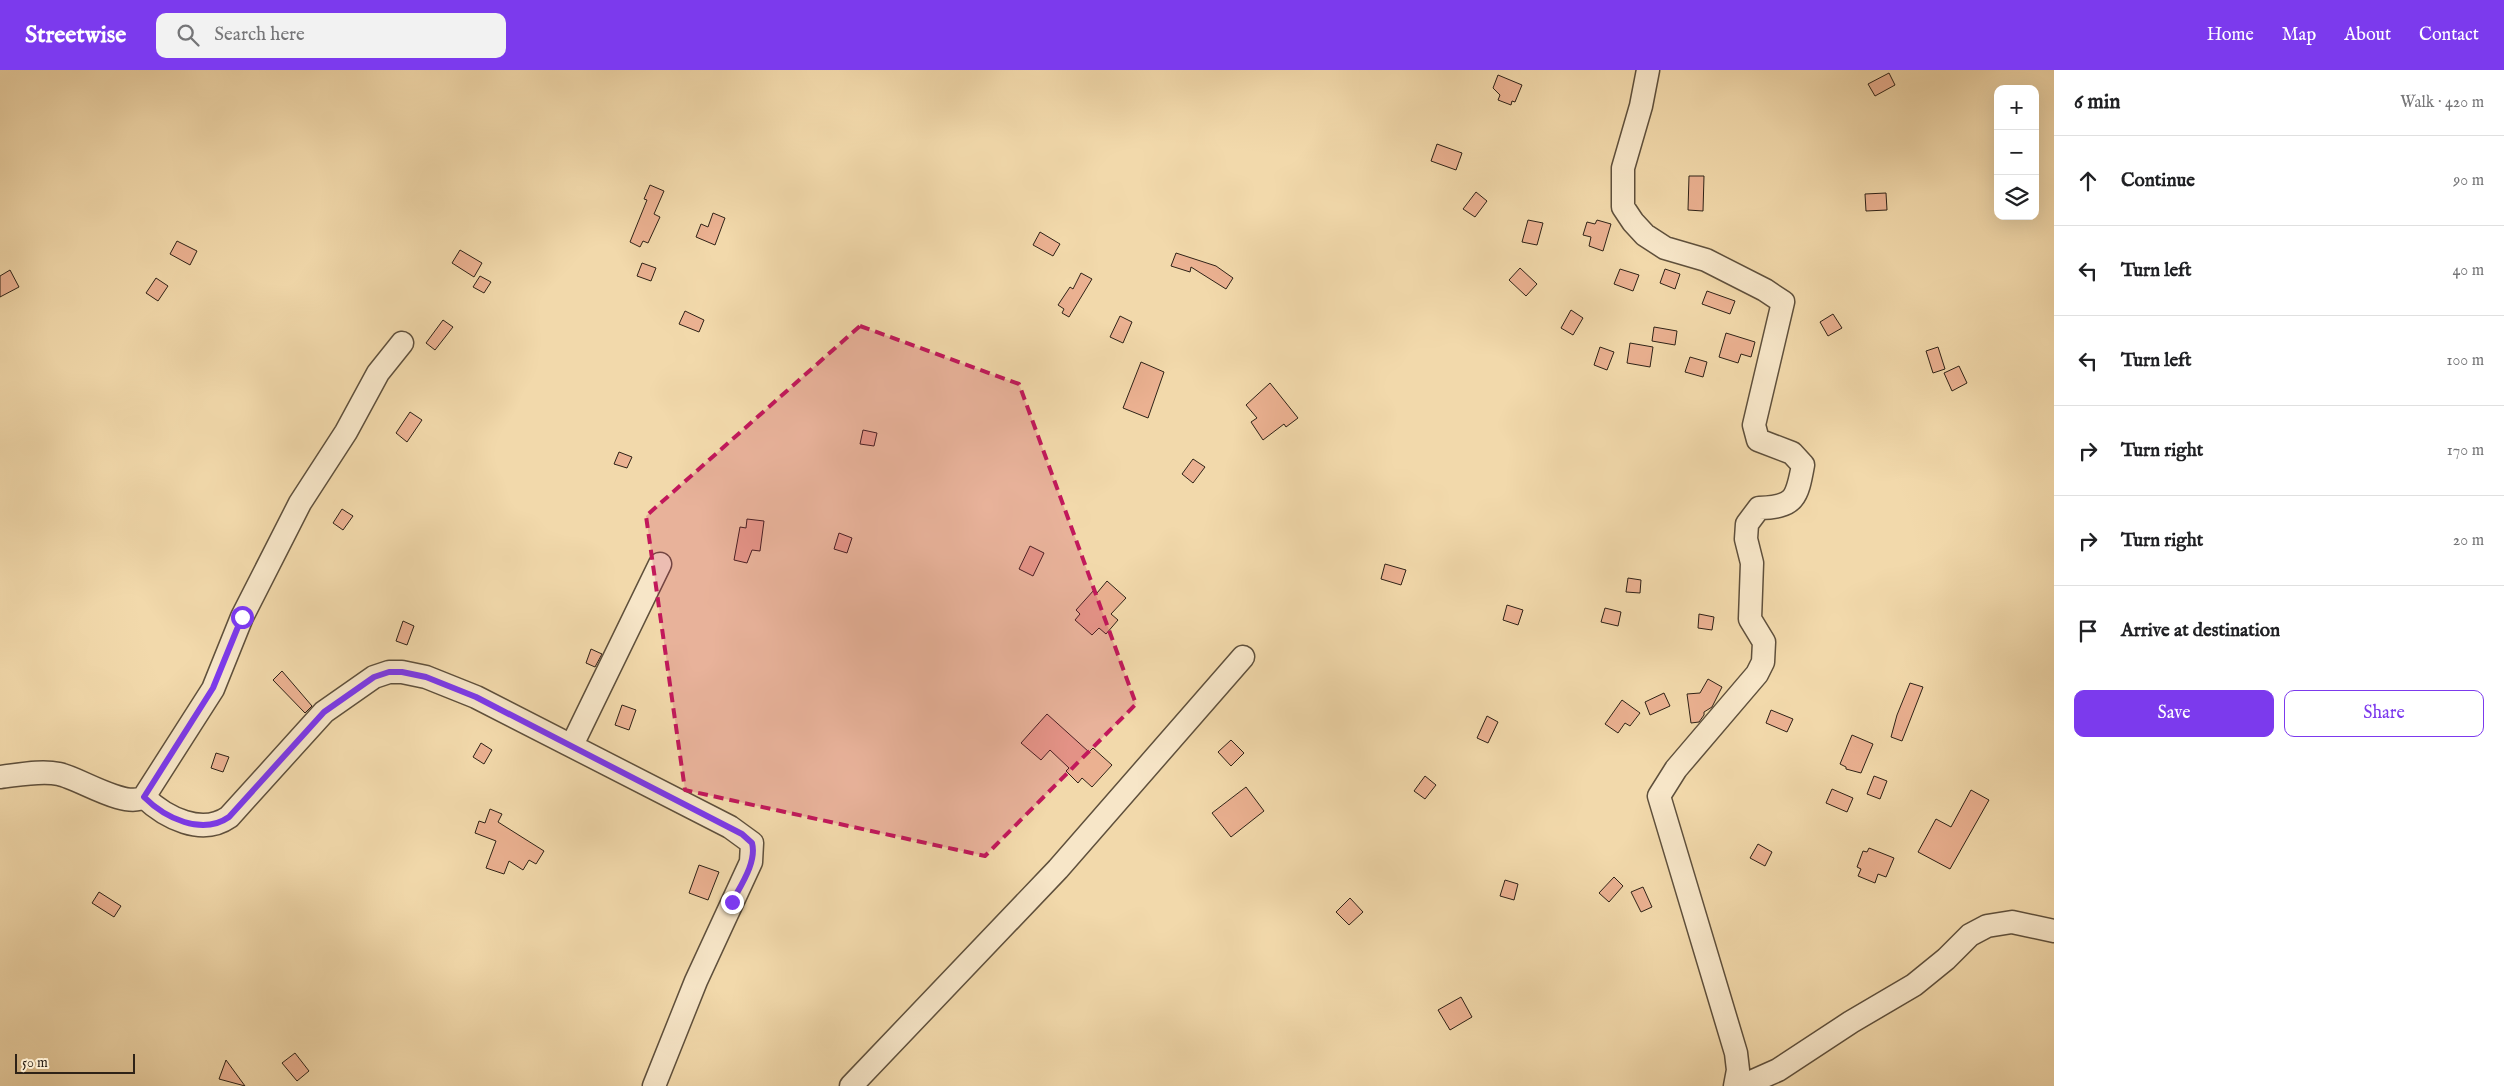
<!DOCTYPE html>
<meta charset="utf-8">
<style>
:root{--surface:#fff;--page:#f2f2f2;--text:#202124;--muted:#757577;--line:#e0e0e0;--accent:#7c3aed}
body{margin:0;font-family:"IM FELL English",serif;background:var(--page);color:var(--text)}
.controls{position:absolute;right:15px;top:15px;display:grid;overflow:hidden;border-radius:10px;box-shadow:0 5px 20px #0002}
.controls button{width:45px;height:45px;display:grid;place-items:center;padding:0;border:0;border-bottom:1px solid var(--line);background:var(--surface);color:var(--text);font:25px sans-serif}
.scale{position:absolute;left:15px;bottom:12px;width:120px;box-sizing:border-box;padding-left:5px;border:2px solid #2e2217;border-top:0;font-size:14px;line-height:18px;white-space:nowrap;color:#2e2217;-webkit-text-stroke:4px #f7e6c8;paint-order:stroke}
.stop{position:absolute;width:15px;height:15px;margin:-11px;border:4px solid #7c3aed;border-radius:50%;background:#fff}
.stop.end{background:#7c3aed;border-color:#fff;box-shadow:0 1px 5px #0008}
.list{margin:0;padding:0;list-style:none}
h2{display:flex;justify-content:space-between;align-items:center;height:65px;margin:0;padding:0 20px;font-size:21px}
h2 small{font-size:16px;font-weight:400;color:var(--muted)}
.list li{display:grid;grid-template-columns:32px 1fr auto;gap:15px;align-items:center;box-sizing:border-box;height:90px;padding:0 20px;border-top:1px solid var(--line)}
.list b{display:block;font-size:19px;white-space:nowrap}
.list em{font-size:16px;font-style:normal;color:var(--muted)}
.actions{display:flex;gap:10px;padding:15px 20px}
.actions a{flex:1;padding:11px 0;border:1px solid var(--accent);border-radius:10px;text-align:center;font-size:18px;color:var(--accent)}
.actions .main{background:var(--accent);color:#fff}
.icon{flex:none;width:28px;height:28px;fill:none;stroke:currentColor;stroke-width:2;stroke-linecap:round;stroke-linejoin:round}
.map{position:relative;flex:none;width:2054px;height:1016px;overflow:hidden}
header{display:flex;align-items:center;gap:30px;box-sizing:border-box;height:70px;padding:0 25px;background:var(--accent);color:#fff}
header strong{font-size:24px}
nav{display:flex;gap:28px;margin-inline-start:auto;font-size:18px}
.search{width:350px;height:45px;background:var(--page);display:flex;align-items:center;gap:12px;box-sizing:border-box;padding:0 18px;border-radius:10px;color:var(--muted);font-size:19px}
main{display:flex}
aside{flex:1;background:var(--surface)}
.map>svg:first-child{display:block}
.building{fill:#ebb191;stroke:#2e2217}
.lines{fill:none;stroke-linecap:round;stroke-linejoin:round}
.minor-casing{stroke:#5f503c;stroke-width:25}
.minor{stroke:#f7e6c8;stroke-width:22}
.route{stroke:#7c3aed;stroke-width:6}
.marked{fill:#c2185b;fill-opacity:0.2;stroke:#c2185b;stroke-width:4;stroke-dasharray:10 6;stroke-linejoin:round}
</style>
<header>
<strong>Streetwise</strong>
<div class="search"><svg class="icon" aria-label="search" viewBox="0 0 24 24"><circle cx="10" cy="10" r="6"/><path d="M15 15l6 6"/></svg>Search here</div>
<nav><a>Home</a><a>Map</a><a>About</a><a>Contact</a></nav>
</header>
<main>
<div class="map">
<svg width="2054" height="1016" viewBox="0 0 2054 1016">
<rect width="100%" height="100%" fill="#f2d9ab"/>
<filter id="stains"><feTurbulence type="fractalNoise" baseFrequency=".004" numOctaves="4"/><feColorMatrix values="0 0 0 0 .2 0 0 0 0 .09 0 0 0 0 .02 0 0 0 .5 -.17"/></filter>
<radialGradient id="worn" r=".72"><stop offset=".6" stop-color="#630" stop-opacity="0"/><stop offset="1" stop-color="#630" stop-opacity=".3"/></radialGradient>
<!-- building -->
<path class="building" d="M1889 3 1895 15 1875 26 1868 14Z
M1498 5 1522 15 1515 32 1512 31 1511 35 1498 30 1500 25 1493 18Z
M1437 74 1462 83 1456 100 1431 91Z
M1689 106H1704L1703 141 1688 140Z
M650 115 664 121 654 144 660 147 648 173 643 171 640 177 630 172 647 130 644 129Z
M1476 122 1487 131 1475 147 1463 139Z
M1886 123 1887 140 1866 141 1865 124Z
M713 143 725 148 715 175 696 167 701 154 708 157Z
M1528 150 1543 153 1537 175 1522 172Z
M1597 150 1611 154 1603 181 1589 176 1591 167 1583 165 1587 152 1595 154Z
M1040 162 1060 174 1053 186 1033 175Z
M177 171 197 181 190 195 170 184Z
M460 180 482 193 474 207 452 193Z
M1176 183 1216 196 1233 208 1226 219 1191 197 1190 202 1171 196Z
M642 193 656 198 651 211 637 206Z
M1520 198 1537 214 1526 226 1509 210Z
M1620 199 1639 205 1633 221 1614 214Z
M1665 199 1680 204 1675 219 1660 213Z
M10 200 19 217 0 227V206Z
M1081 203 1092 209 1069 247 1062 243 1064 239 1058 235 1070 217 1073 219Z
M480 206 491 212 484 223 473 217Z
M156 208 168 216 158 231 146 223Z
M1707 221 1735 231 1730 244 1702 234Z
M1571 240 1583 248 1573 265 1561 258Z
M685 241 704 250 699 262 679 254Z
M1833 244 1842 258 1828 266 1820 252Z
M1120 246 1132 252 1123 273 1110 267Z
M443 250 453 257 435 280 426 273Z
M1654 257 1677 261 1675 275 1652 271Z
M1726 263 1755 272 1751 287 1741 284 1738 293 1719 287Z
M1630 273 1653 277 1650 297 1627 293Z
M1600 277 1614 282 1607 300 1594 295Z
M1938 277 1945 299 1933 303 1926 281Z
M1690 287 1707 292 1703 307 1685 302Z
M1141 292 1164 302 1148 348 1123 338Z
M1959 296 1967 313 1952 321 1944 303Z
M1270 313 1298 348 1286 357 1284 354 1263 370 1251 352 1257 348 1246 335Z
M410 342 422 350 407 372 396 363Z
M863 360 877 363 874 376 860 374Z
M619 382 632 387 627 398 614 394Z
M1193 389 1205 397 1193 413 1182 404Z
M342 439 353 446 343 460 333 453Z
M747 449 764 451 760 481 752 480 747 493 734 490 740 457 746 458Z
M839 463 852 468 847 483 834 479Z
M1030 476 1044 483 1033 506 1019 499Z
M1385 494 1406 500 1401 515 1381 509Z
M1628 508 1641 510 1640 523 1626 522Z
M1107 511 1126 528 1111 544 1118 550 1106 564 1099 558 1092 565 1075 550 1080 544 1076 540 1094 520 1097 523Z
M1507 535 1523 540 1518 555 1503 550Z
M1605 538 1621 542 1618 556 1601 552Z
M1699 544 1714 547 1712 560 1698 558Z
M403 551 414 556 407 575 396 571Z
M591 579 602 584 595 597 586 593Z
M282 601 312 636 305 643 273 610Z
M1708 609 1722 617 1712 637 1704 642V645L1699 652 1691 653 1687 624 1700 623Z
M1910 613 1923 617 1902 671 1891 667 1897 645Z
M1664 623 1670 636 1650 645 1645 632Z
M1622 630 1640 643 1630 656 1625 653 1618 663 1605 654Z
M622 635 636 640 629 660 615 655Z
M1771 640 1793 649 1787 662 1766 653Z
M1047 644 1089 682 1093 678 1112 695 1092 717 1082 708 1078 713 1066 701 1069 698 1050 680 1041 690 1021 673Z
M1487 646 1498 652 1488 673 1477 668Z
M1852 665 1873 674 1861 703 1846 699V697L1840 694Z
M1231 670 1244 683 1231 696 1218 682Z
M481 673 492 680 484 694 473 687Z
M216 683 229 687 223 702 211 698Z
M1425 706 1436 715 1425 729 1414 721Z
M1874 706 1887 711 1880 729 1867 724Z
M1246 717 1264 741 1231 767 1212 743Z
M1832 719 1853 728 1847 742 1826 733Z
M1971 720 1989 730 1950 799 1918 782 1936 749 1951 757Z
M490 739 502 744 498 752 544 781 536 794 529 790 523 800 509 791 504 804 486 798 496 771 475 763 479 751 485 753Z
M1758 774 1772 782 1765 796 1750 788Z
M1869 778 1894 788 1886 807 1878 804 1875 813 1858 806 1861 799 1857 797 1863 781 1867 782Z
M699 795 719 802 708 830 689 823Z
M1614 807 1623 816 1609 832 1599 823Z
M1505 810 1518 814 1514 830 1500 826Z
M1643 817 1652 837 1641 842 1631 822Z
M99 822 121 836 114 847 92 833Z
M1350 828 1363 842 1349 855 1336 842Z
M1461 927 1472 947 1450 960 1438 940Z
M295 983 309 1001 297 1011 282 993Z
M226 990 245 1016 219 1009Z"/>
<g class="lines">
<defs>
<path id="minor" d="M1648 0 1641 36 1623 98V137L1633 152 1645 165 1665 178 1706 190 1765 220 1783 232 1754 355 1758 370 1792 383 1803 395C1797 428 1795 437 1759 438L1747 454 1746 469 1752 493 1750 549 1764 572 1763 592 1757 604 1676 699 1659 726 1736 983 1738 1000 1735 1016
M572 675 660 494
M0 707C18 705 41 700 59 704 79 708 125 739 144 727L213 619 242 547 300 433 346 362 378 303 402 273
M144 727C166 748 202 766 229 747L324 642 374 607 389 602H402L426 607 476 627 730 757 752 773 751 792 696 911 654 1016
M851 1016 1058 799 1243 587
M1742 1016 1778 1000 1851 952 1914 915 1946 889 1970 865 1987 856 2012 852 2054 861"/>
</defs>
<!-- minor casing -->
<use href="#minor" class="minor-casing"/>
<!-- minor -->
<use href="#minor" class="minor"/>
</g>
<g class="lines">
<!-- route -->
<path class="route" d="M242 547 213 618 144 727C165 748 202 766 229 747L324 642 374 607 389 602H402L426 607 476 627 742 764 752 773C757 792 741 815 732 832"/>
</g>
<!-- marked area -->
<path class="marked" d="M860 256 1019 314 1136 634 985 786 685 720 646 446Z"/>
<rect width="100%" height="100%" filter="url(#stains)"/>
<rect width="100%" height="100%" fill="url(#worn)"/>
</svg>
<div class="controls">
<button>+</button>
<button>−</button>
<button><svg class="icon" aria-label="layers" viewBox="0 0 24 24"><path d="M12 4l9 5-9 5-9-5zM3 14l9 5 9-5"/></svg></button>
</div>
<div class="scale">50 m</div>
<div class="stop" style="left:242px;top:547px"></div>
<div class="stop end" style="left:732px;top:832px"></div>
</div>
<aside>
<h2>6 min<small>Walk · 420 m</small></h2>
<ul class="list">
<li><svg class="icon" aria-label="ahead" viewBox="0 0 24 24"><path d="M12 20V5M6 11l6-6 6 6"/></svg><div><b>Continue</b></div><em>90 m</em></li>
<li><svg class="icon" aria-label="left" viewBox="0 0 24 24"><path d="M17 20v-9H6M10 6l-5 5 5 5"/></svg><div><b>Turn left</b></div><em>40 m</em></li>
<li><svg class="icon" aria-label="left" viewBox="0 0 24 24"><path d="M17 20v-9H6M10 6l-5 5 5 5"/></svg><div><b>Turn left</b></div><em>100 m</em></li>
<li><svg class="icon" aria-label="right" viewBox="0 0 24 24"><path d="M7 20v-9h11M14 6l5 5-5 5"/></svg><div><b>Turn right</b></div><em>170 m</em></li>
<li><svg class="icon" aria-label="right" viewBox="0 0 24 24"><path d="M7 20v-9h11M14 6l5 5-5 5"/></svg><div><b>Turn right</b></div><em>20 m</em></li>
<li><svg class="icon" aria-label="arrive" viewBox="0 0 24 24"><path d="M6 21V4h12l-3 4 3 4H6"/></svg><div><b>Arrive at destination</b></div></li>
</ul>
<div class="actions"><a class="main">Save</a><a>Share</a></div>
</aside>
</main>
